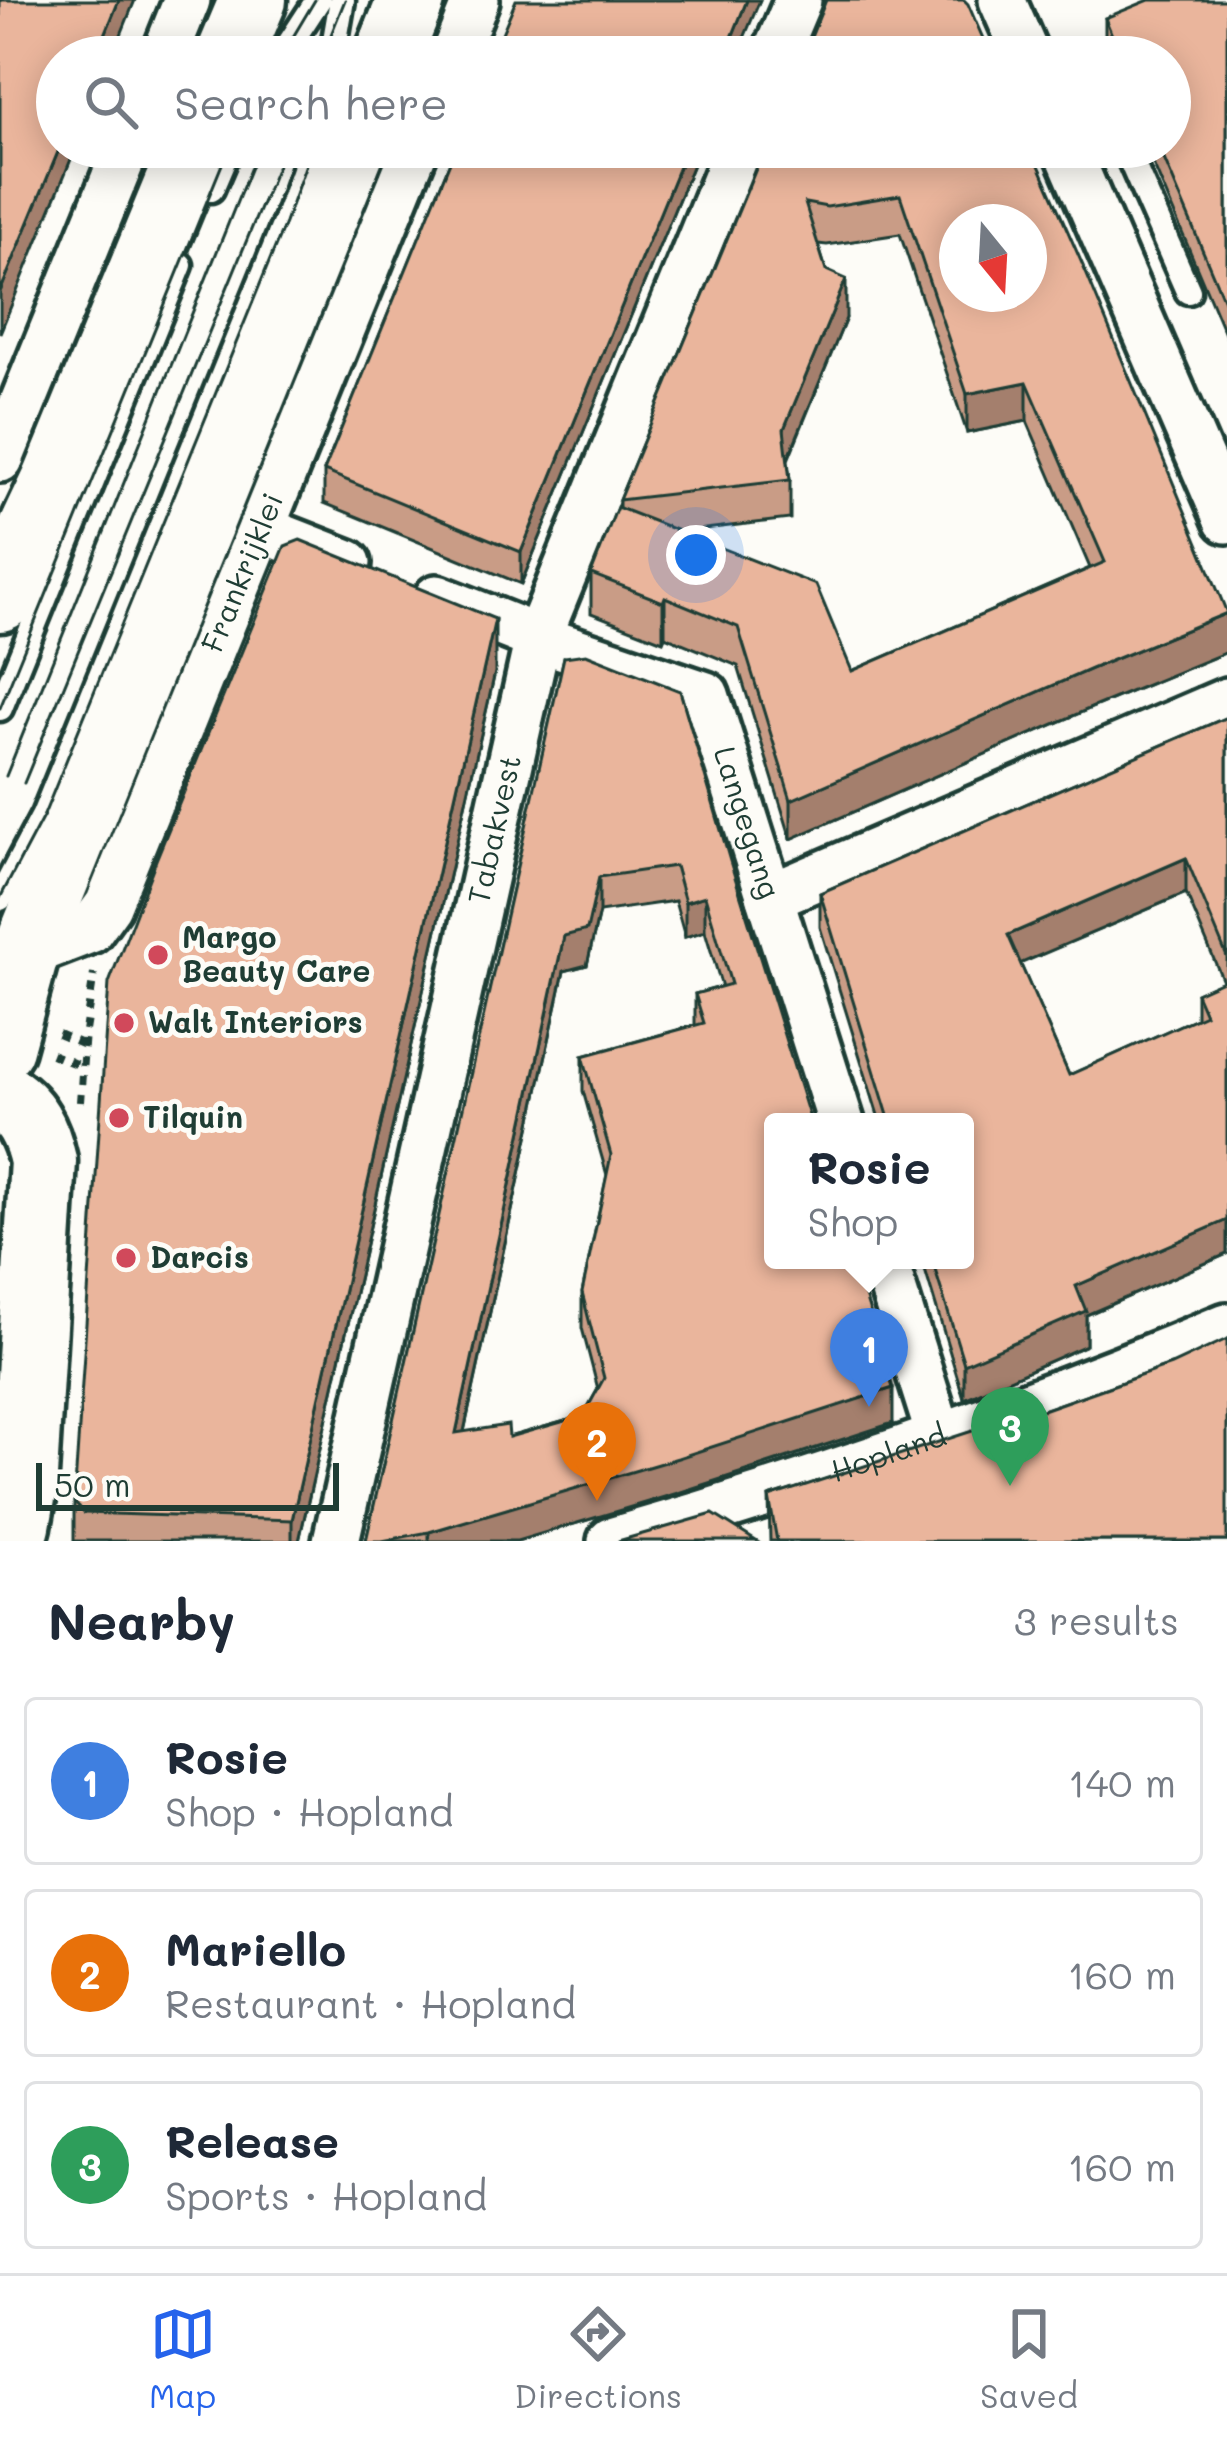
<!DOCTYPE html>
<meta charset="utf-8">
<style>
:root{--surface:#fff;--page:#f6f6f7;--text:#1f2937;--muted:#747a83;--line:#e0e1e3;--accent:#2563eb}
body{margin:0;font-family:Mali,sans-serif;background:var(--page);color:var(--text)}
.compass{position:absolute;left:939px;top:204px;width:108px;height:108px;border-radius:50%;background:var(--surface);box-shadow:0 6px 30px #0003;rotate:162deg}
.scale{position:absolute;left:36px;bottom:30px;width:303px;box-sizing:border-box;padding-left:12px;border:6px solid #1f3d34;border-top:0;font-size:33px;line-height:42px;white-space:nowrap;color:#1f3d34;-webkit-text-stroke:9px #fdfcf7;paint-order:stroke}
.you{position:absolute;left:696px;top:555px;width:42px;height:42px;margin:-30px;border:9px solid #fff;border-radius:50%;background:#1a73e8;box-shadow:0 0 0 18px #1a73e833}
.badge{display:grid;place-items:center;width:78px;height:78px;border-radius:50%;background:var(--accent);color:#fff;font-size:39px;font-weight:700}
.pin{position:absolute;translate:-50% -99px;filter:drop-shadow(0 3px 6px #0008)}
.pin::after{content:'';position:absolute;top:63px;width:42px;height:36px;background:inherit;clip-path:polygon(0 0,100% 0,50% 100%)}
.popup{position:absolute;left:764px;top:1113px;width:210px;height:156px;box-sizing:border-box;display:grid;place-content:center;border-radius:12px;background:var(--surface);filter:drop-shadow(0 3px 9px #0005);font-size:39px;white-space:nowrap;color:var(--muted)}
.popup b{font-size:45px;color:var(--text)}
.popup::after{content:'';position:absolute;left:50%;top:100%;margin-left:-24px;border:24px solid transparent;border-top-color:var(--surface)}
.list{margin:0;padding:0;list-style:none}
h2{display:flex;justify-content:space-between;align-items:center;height:156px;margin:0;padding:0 48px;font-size:51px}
h2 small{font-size:39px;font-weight:400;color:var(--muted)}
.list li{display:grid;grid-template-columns:78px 1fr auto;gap:36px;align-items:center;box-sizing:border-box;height:168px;margin:0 24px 24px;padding:0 24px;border:3px solid var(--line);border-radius:12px}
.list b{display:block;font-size:45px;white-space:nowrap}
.list p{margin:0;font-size:39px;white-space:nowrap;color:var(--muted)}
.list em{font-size:39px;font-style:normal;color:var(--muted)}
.icon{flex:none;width:66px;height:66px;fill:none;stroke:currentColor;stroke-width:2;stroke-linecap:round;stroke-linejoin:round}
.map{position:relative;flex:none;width:1227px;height:1541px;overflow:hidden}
.search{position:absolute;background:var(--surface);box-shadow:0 6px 30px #0003;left:36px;right:36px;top:36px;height:132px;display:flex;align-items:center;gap:30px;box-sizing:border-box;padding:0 42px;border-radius:66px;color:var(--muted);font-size:45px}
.sheet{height:732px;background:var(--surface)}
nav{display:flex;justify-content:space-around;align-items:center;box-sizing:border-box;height:168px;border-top:3px solid var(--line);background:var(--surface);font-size:33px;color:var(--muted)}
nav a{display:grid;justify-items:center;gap:6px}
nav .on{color:var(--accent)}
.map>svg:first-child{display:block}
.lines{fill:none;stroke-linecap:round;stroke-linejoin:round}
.lane-casing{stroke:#1f3d34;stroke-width:33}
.street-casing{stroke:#1f3d34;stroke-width:54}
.secondary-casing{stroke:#1f3d34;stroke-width:75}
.path{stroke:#1f3d34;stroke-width:8;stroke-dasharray:9 9;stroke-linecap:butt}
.lane{stroke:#fdfcf7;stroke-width:24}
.street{stroke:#fdfcf7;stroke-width:45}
.secondary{stroke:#fdfcf7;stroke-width:66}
.tram{stroke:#1f3d34;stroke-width:3}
.wall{fill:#c99c86;stroke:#1f3d34;stroke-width:3;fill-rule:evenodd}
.shaded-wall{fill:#a47f6d;stroke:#1f3d34;stroke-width:3}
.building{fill:#eab59c;stroke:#1f3d34;stroke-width:3;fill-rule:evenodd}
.poi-dot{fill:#d1495b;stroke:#fdfcf7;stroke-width:4.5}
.labels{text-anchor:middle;stroke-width:10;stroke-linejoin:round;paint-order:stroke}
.street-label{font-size:30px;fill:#1f3d34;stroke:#fdfcf7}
.poi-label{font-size:30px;font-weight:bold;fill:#1f3d34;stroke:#fdfcf7;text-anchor:start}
</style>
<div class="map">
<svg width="1227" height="1541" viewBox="0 0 1227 1541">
<rect width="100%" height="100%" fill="#fdfcf7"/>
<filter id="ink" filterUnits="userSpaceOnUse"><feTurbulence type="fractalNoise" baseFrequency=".00833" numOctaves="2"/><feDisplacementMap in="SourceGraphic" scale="24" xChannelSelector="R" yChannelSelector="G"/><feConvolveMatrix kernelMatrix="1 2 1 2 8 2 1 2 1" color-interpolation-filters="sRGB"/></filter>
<g filter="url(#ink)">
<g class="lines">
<defs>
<path id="lane" d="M281 57 318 0
M332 57 342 0
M1125 147 1188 291
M211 189 229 147
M0 708 180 265
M0 898 44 815 285 223 312 147"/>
<g id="street">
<path d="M1002 0 1027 57"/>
<path d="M164 57 187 0"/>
<path d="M453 57 476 0"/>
<path d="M774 57 798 0"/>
<path d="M1066 147 1227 520"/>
<path d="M0 459 127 147"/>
<path d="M261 529 348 563"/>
<path id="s1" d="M437 598 538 638 706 695 841 1122"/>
<path d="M770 897 1227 701"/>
<path id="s2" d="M25 955 90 930 108 905 416 147"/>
<path d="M884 1260 940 1438"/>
<path id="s3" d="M336 1541 538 638 738 147"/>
<path id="s4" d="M611 1541C821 1481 1026 1410 1227 1326"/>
</g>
<path id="secondary" d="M229 57 253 0
M388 57 411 0
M0 598 55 482 193 147
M0 1047 25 955 352 147
M0 1095C26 1109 37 1133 43 1161L23 1492 17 1525 9 1541"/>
</defs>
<!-- lane casing -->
<use href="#lane" class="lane-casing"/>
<!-- street casing -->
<use href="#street" class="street-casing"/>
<!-- secondary casing -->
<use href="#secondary" class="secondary-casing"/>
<!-- path -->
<path class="path" d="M58 1034 84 1045
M51 1054 83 1067
M80 1102 85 1031 94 974"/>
<!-- lane -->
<use href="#lane" class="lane"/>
<!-- street -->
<use href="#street" class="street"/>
<!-- secondary -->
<use href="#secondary" class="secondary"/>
<!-- tram -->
<path class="tram" d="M281 57 315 0
M322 57 345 0
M0 708 229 147
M6 776 259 147
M24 783 285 147
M0 898 44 815 285 223 312 147"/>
</g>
<!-- wall -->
<path class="wall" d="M1227 0V339L1146 147H1170V57H1108L1105 49V18Z
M456 147H700L521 584 324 503V471Z
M765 147H1031L1227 652 1091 708 791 839 738 666 665 636 663 641 591 613V574L619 508V500ZM900 234 967 433 1027 421 1090 568 852 671 679 532 790 519V480L788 460 846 318 826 270 818 244 827 245Z
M564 657 680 691 893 1423 678 1493 517 1541H366ZM675 901 685 937 705 931 722 987 695 994V1025L583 1056V1091L607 1175 582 1293V1328L598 1389 583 1416 509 1437 464 1432 564 971 587 965 599 912Z
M495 672 299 1541H74V1502Z
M1227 717V1254L1086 1315V1345L964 1399 922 1260H965V1122H880L820 927V893ZM1186 893 1223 981 1196 993V1018L1069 1075 1020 963Z
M1171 1365 1227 1541H770L769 1497 1031 1414Z"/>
<!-- shaded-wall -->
<path class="shaded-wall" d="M119 0H135L112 57H96Z
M747 0H760L736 57H724Z
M60 147H76L0 333V292Z
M687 147H700L521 584V552Z
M846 279V318L784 468V429Z
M1027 382V421L967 433V394Z
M665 597V636L663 641V602Z
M1227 613V652L1091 708 791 839V800L1091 669Z
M495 619V672L299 1541H292V1520Z
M1186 858V893L1008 969V935Z
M599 877V912L587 965 564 971 456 1468V1433L564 936Z
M705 896V931L685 937V902Z
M1227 1220V1254L1086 1315V1345L964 1399V1364L1076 1286Z
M893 1388V1423L678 1493 517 1541H429V1532Z"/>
<!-- building -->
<path class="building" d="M0 0H119L96 57H57V147H60L0 292Z
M516 0H747L724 57H492Z
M826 0H964L968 4 991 57H803Z
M1149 0H1227V308L1159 147H1170V57H1121L1105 18Z
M456 147H687L521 552 324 471Z
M765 147H1031L1087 275 1227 613 1091 669 791 800 738 627 665 597 663 602 591 574 617 507 816 585 852 671 1105 562 1027 382 967 394 900 195 827 207 805 203 826 270 846 279 784 429 790 480 619 500ZM957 222H1029V294H957Z
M300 540 495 619 292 1520 84 1513 74 1502 109 983 156 860 285 546Z
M586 654 680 691 730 861 811 1122H773V1260H854L893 1388 678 1458 429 1532 382 1541H366L564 657ZM675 866 685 902 705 896 731 984 695 994 704 1023 583 1056 611 1155 582 1293 604 1378 583 1416 509 1437 508 1425 456 1433 564 936 587 930 599 877Z
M1227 717V957L1186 858 1008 935 1069 1075 1205 1014 1196 993 1227 979V1220L1076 1286 1086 1311 964 1364 932 1260H965V1122H890L820 893Z
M1227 1339V1541H777L769 1497 1000 1422 1031 1414 1171 1365Z
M713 1514 756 1541H618Z"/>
</g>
<!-- markers -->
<g class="poi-dot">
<circle cx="158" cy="955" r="12"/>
<circle cx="124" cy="1023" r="12"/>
<circle cx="119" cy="1118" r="12"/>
<circle cx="126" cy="1258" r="12"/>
</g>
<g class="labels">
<!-- street labels -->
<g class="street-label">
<text dy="10" stroke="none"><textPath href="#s2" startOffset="459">Frankrijklei</textPath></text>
<text dy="10" stroke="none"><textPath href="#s1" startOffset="420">Langegang</textPath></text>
<text dy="10" stroke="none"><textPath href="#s3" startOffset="729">Tabakvest</textPath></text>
<text dy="10" stroke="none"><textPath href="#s4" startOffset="291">Hopland</textPath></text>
</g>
<!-- poi labels -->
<g class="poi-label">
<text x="182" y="948">Margo<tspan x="182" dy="34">Beauty Care</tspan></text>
<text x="148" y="1033">Walt Interiors</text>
<text x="143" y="1128">Tilquin</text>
<text x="150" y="1268">Darcis</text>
</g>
</g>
</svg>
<svg class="compass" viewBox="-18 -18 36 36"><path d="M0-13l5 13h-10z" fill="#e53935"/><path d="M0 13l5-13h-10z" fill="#747a83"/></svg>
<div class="scale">50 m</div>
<div class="you"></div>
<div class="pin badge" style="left:869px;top:1407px;background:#3f7fe0">1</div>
<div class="popup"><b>Rosie</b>Shop</div>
<div class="pin badge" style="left:597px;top:1501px;background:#e8710a">2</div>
<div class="pin badge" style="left:1010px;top:1486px;background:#2e9e5b">3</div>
<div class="search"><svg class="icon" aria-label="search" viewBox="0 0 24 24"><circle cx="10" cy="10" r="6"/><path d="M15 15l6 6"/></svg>Search here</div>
</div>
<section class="sheet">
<h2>Nearby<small>3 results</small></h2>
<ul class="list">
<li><span class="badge" style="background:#3f7fe0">1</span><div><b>Rosie</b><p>Shop · Hopland</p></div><em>140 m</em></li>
<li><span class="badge" style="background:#e8710a">2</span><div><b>Mariello</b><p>Restaurant · Hopland</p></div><em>160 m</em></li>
<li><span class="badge" style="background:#2e9e5b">3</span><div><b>Release</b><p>Sports · Hopland</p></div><em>160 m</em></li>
</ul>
</section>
<nav>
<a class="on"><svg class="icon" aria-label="map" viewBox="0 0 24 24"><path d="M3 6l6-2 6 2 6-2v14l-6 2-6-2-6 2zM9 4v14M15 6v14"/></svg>Map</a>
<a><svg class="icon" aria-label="directions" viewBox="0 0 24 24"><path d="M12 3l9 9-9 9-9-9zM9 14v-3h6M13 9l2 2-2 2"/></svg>Directions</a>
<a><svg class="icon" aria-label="saved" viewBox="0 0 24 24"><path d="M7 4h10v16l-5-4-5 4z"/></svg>Saved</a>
</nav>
